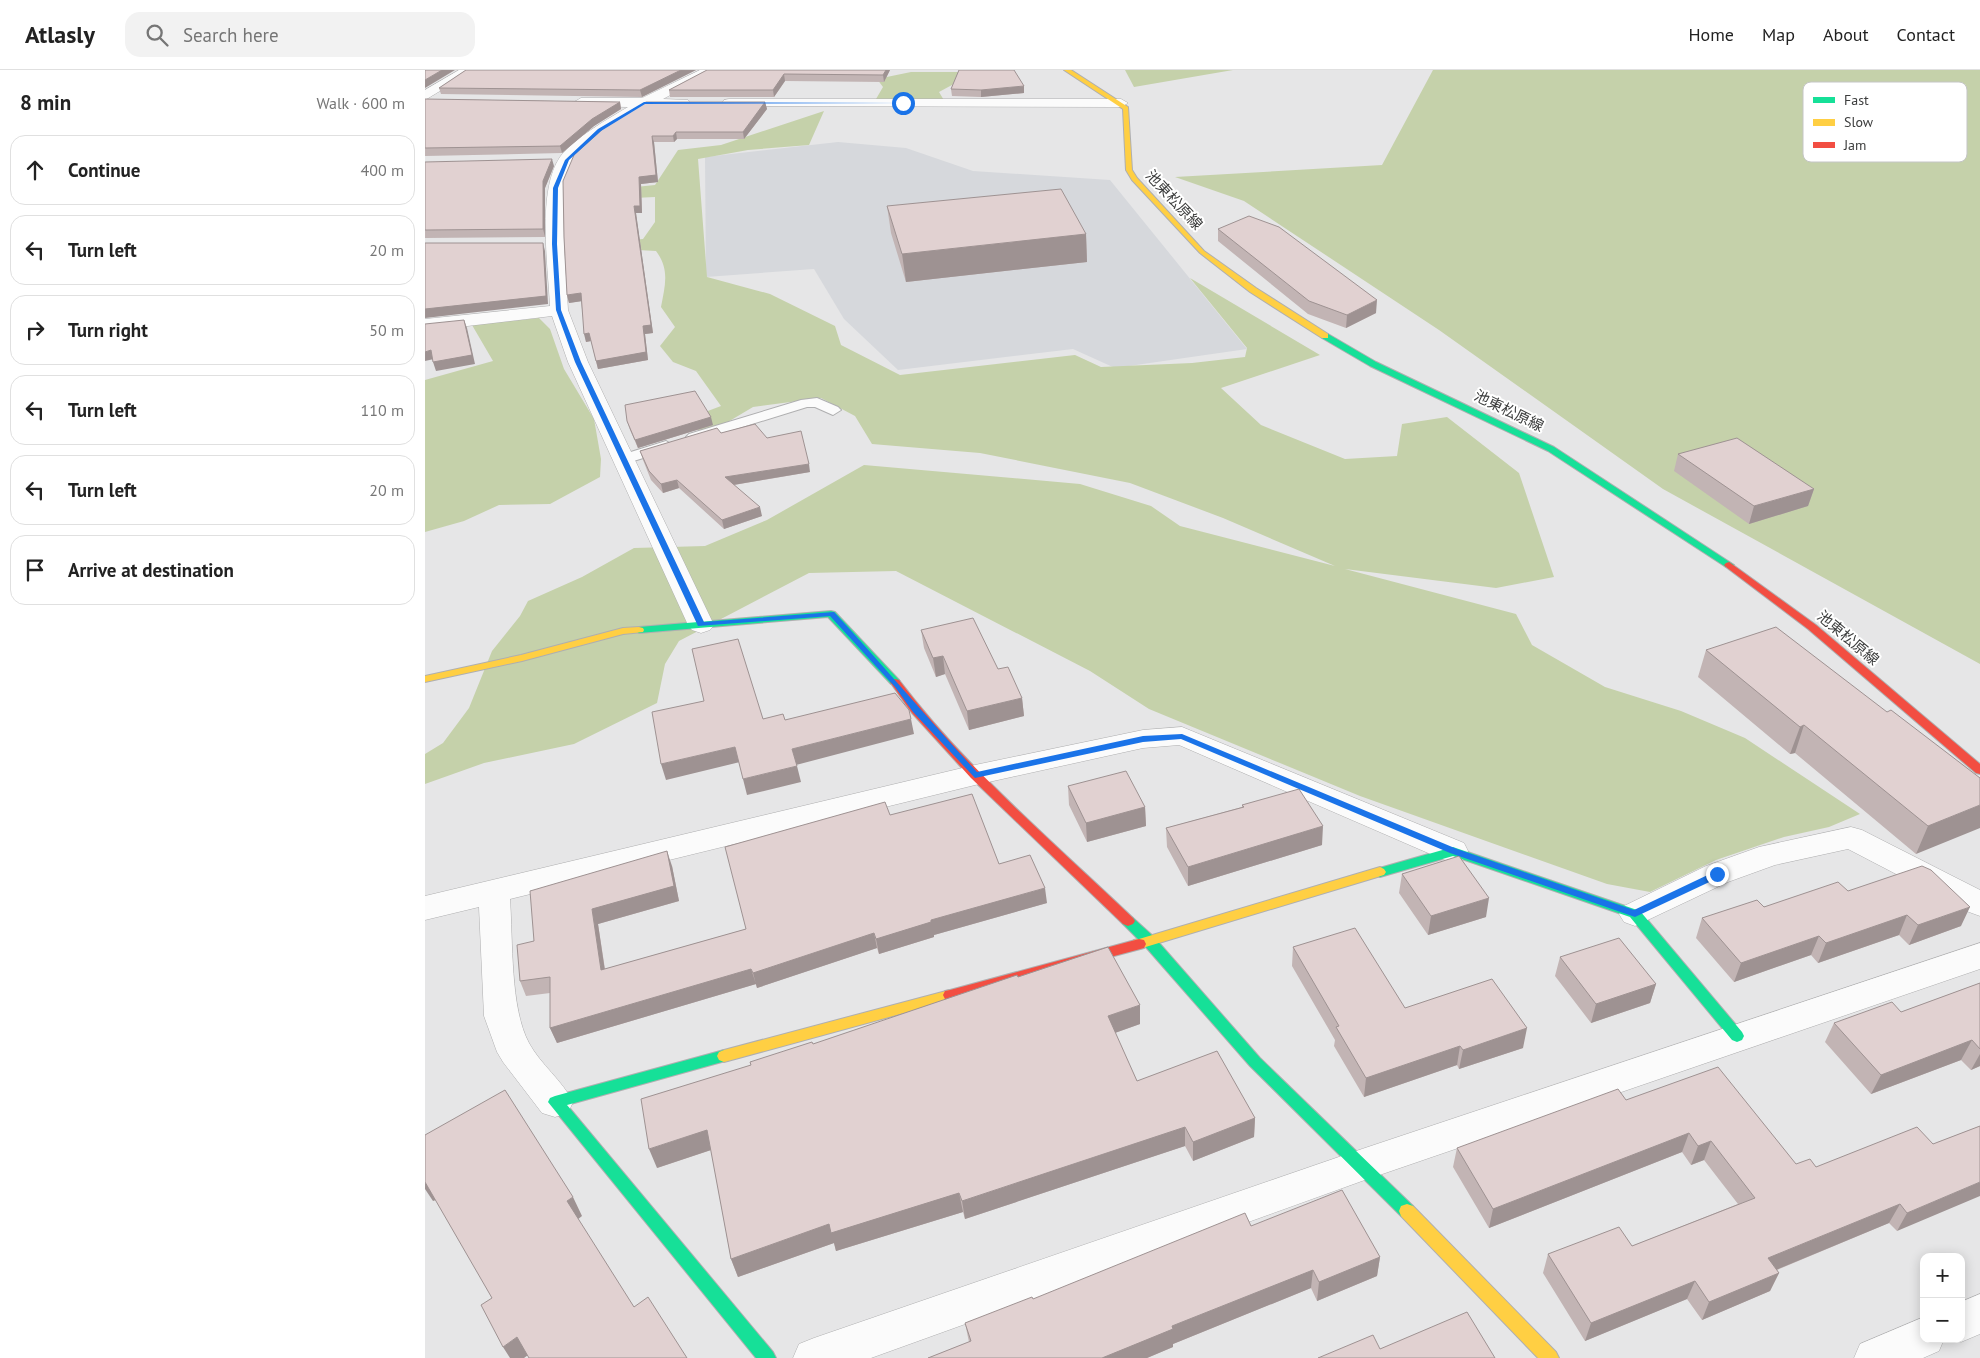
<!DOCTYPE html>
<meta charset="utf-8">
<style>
:root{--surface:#fff;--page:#f2f2f2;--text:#222;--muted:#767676;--line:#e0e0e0}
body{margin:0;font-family:"PT Sans","Noto Sans JP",sans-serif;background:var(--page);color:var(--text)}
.controls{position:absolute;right:15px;bottom:15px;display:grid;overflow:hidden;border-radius:10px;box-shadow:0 2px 12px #0003}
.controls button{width:45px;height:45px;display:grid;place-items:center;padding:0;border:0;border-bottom:1px solid var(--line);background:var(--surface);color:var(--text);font:25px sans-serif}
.stop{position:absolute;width:15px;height:15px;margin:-11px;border:4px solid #1a73e8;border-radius:50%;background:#fff}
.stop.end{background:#1a73e8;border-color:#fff;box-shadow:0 1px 5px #0008}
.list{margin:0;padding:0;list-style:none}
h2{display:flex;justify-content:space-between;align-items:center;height:65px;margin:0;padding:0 20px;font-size:21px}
h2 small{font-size:16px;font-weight:400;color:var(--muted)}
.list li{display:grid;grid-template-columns:32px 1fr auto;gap:15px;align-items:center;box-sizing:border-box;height:70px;margin:0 10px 10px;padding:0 10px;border:1px solid var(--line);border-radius:15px}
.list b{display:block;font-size:19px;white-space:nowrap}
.list em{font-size:16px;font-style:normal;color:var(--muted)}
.icon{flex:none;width:28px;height:28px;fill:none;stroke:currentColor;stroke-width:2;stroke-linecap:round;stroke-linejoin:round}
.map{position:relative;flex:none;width:1555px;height:1288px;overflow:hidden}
header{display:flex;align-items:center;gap:30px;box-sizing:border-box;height:70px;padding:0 25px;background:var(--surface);border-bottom:1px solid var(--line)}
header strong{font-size:24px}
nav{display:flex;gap:28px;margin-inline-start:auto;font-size:18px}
.search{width:350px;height:45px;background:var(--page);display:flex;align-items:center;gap:12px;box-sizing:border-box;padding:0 18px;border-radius:15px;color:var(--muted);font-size:19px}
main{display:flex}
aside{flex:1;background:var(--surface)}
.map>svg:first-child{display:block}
.built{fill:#d6d8dc}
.forest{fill:#c5d1aa}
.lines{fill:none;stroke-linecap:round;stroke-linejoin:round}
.lane-casing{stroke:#afafb0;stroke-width:2}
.street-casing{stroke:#afafb0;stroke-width:1}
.fast-casing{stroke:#afafb0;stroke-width:2}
.slow-casing{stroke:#afafb0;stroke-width:2}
.jam-casing{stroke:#afafb0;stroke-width:2}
.lane{fill:#fbfbfb;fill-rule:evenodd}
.street{fill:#fbfbfb;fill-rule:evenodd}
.fast{fill:#16e098;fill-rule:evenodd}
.slow{fill:#ffcf43;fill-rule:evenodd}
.jam{fill:#f24e42;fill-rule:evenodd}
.wall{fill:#c2b4b4}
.shaded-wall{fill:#9e9292}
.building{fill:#e1d1d1;stroke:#9e9292}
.route{fill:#1a73e8}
.labels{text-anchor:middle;stroke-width:4;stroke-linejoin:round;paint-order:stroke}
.far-street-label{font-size:15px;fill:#3c3d3d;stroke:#fff}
.key{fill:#fff;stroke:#c4c5c5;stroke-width:1}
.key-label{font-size:14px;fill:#3c3d3d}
</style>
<header>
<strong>Atlasly</strong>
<div class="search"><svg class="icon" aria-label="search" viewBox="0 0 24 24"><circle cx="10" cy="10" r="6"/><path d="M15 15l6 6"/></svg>Search here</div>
<nav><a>Home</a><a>Map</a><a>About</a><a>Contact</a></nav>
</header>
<main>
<aside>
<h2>8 min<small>Walk · 600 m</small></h2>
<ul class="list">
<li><svg class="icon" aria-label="ahead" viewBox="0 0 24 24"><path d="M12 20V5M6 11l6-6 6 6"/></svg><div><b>Continue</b></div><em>400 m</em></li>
<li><svg class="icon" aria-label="left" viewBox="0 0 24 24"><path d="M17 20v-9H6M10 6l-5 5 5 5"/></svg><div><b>Turn left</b></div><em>20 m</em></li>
<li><svg class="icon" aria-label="right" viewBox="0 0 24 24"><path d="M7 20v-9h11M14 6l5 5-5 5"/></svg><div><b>Turn right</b></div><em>50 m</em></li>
<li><svg class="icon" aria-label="left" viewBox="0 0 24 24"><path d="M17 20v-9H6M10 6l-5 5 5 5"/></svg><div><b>Turn left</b></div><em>110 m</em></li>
<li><svg class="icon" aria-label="left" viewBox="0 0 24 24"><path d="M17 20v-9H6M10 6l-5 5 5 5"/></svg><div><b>Turn left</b></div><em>20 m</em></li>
<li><svg class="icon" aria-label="arrive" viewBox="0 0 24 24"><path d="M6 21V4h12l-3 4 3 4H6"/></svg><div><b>Arrive at destination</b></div></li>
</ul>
</aside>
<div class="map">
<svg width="1555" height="1288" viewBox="0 0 1555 1288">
<rect width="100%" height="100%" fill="#e6e6e7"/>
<!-- built -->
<path class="built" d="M413 72 481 78 548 101 685 110 822 279 690 298 648 279 473 300 419 249 389 199 281 207 280 87Z"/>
<!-- forest -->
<path class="forest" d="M700 0H808L709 17Z
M1008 0H1555V594L1238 419 1014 260 819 131 750 107 957 95Z
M486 2H551L514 22 520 32 451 29 458 17 452 9Z
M399 41 384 75 323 80 273 89 282 207 345 224 410 256 416 275 475 305 650 285 676 297 767 293 820 287 822 278 765 208 895 285 796 318 836 355 920 389 972 386 977 354 1022 347 1094 403 1129 507 1071 518 920 499 1091 544 1107 575 1180 617 1256 641 1320 668 1435 744 1404 757 1359 767 1291 790 1225 822 1182 814 935 726 724 639 665 601 471 501 384 503 254 571 240 594 232 633 149 674 59 693 0 714V684L18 673 44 638 67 581 95 546 103 531 157 507 209 478 280 476 342 450 439 395 655 414 726 436 755 456 910 496 798 448 705 413 555 383 447 374 430 346 396 328 328 337 281 365 259 350 296 336 271 301 248 292 235 276 250 257 236 237C240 215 245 200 231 181L140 176 218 169 230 152V127L209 128 162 122 230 115 253 80 296 75Z
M114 248 125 259 139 299 169 349 176 389 175 407 125 434 74 435 39 451 0 462V310L68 291 47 255Z"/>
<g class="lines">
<defs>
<path id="lane" d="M392 328 413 337 416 340 408 345 390 337H382L269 372 261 367 264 364 376 330Z
M241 371 249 376 247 379 199 394 191 389 193 386Z"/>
<path id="street" d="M34 0H50L0 30V20Z
M275 0H292L238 29 263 30 265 33 263 36 223 37 180 63 149 91 138 118 139 174 143 240 163 292 289 555 285 560 276 563 267 560 263 555 143 292 127 246 0 261V249L125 236C123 195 112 121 135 87 149 68 183 49 203 37L156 36 149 32 156 28H217Z
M304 29H696L703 33 696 37 299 36 297 33 299 30Z
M757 657 1039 773 1043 781 1039 789 1028 792 1017 789 754 675 718 678 550 715 85 829C88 870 85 938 104 973 116 995 137 1010 148 1032L143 1043 130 1047 117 1043 78 992 72 982 59 946 54 837 0 850V826L550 695 718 660Z
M1426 757 1437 760 1555 820V846L1544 842 1423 779 1350 795 1303 812 1210 856 1199 852 1194 844 1199 836 1281 796 1334 777Z
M1555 873V899L937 1111 446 1288H368L374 1274 389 1268 937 1079Z
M1555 1224V1264L1536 1272 1530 1269H1536V1232Z
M1499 1247V1269H1519L1514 1281 1498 1288H1429L1435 1274Z"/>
<path id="fast" d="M897 264H903L951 292 1129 377 1309 495 1307 497H1301L1123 381 945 296 897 268Z
M406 541 410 542 474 610 475 612 474 614H466L403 547 214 563 209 560 214 557Z
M1028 777 1215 841 1317 962 1319 966 1317 970 1312 972 1307 970 1205 847 1028 786 955 807 951 805 949 802 951 799Z
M703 846 708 848 729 867 835 988 988 1136 990 1141 988 1146 982 1148 976 1146 825 996 719 875 698 854 696 851 698 848Z
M299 980 304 982 306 986 304 990 142 1035 348 1282 351 1288H331L123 1032 125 1028 130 1026Z"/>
<path id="slow" d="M639 0H646L703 37 707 100 712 108 779 181 831 218 903 264V268H897L825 222 775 183 707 110 701 100 698 39Z
M214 557 218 558 219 560 218 562 198 564 97 591 0 612V606L96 585 198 558Z
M955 797 959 799 961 802 959 805 714 879 709 878 707 874 709 870 714 869Z
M525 920 530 921 532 925 530 929 299 992 294 990 292 986 294 982 299 980Z
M982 1134 988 1136 1131 1282 1134 1288H1113L976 1146 974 1141 976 1136Z"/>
<path id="jam" d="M1304 492 1391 555 1555 694V704L1551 703 1383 559 1301 497 1299 495 1301 493Z
M470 609 474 610C541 698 627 771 708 848L710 851 708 854 703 856 698 854 546 708 487 643 465 612Z
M714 869 719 870 721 874 719 878 525 930 520 929 518 925 520 921 525 920Z"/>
</defs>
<!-- lane casing -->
<use href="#lane" class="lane-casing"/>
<!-- street casing -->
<use href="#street" class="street-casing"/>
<!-- fast casing -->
<use href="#fast" class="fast-casing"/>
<!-- slow casing -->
<use href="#slow" class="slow-casing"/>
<!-- jam casing -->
<use href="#jam" class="jam-casing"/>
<!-- lane -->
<use href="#lane" class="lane"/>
<!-- street -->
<use href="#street" class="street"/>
<!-- fast -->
<use href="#fast" class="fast"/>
<!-- slow -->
<use href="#slow" class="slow"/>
<!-- jam -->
<use href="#jam" class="jam"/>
</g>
<!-- wall -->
<path class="wall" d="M41 0H271L217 27 16 24 14 18Z
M282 0H465L459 12 360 11 349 27H245L244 20Z
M534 0 599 23 556 27 527 26 526 19Z
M0 29 195 32 196 39 169 56 137 83 0 86Z
M340 32 342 39 319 69H252L249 72H229L233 112 216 114 217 143H211L228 263 220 264 223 290 173 299 166 271 161 272 156 231 144 233 142 225 149 85Z
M0 92 129 96 120 118V167L0 168Z
M462 136 661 164 662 192 481 212 466 163Z
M793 159 951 243 921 258 883 244 793 171Z
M202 351 288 355 213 378 205 360Z
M296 363 342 368 385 402 309 415 337 446 299 459 254 418 238 423 226 410 218 390 215 381Z
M1253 384 1389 419 1383 436 1324 454 1249 401Z
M496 560 573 599 597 628 599 646 544 660 520 604 511 607 499 578Z
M1281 580 1462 642 1555 708 1491 784 1370 683 1365 684 1273 607Z
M643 716 720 737 721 756 662 772 644 735Z
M817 735 897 775 763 816 742 777 741 758 817 737Z
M465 745 574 794 622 833 509 865V867L454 884 452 878 332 918 331 914 132 973 125 958V923L101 926 95 911 109 871 247 796 254 831 173 854 180 899 321 859Z
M977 804 1061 847 1003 865 974 823Z
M1423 821 1536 856 1484 875 1474 865 1393 893 1386 885 1309 912 1271 868 1277 848Z
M868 877 980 938 1098 978 1034 999 1032 995 939 1027 909 976 910 970 867 896Z
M1135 887 1231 914 1225 933 1166 953 1130 906Z
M593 907 715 954 690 963 712 1011 830 1048 829 1067 768 1091 760 1076 540 1149 538 1142 411 1181 409 1173 313 1207 306 1189 286 1080 232 1098 326 995Z
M1555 913V996L1546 1000 1536 990 1446 1024 1400 972 1409 953 1476 942Z
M1201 1030 1371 1094 1391 1097 1508 1074 1555 1056 1472 1161 1464 1153 1352 1200 1354 1203 1345 1221 1277 1250 1262 1229 1160 1271 1118 1203 1123 1184 1207 1176 1313 1134 1279 1090 1266 1095 1257 1082 1064 1158 1028 1097 1032 1078Z
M826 1156 955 1187 952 1206 892 1231 886 1218 748 1274V1277L722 1288H503L544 1272 540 1253Z"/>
<!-- shaded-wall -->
<path class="shaded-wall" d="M17 0H30L0 18V10Z
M256 0H271L217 27 215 20Z
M461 0H465L459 12 458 5Z
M359 4 360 11 349 27 348 20Z
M599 16V23L556 27V20Z
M195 32 196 39 169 56 137 83 135 76 167 49Z
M340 32 342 39 319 69 318 62Z
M251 62 252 69 249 72 248 66Z
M227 66 229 72 233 112 216 114 217 143H211L228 263 220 264 223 290 173 299 171 291 209 136 214 107Z
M127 89 129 96 120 118V167L118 159V111Z
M661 164 662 192 481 212 477 184Z
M118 173 120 181 123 234 0 248V239Z
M156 223 158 231 144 233 142 225Z
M952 230 951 243 921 258 922 245Z
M39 250 42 258 50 294 11 301 8 292Z
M164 263 166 271 161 272 159 264Z
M6 280 9 289 0 291V282Z
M286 347 288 355 213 378 210 370Z
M384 394 385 402 302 416 300 407Z
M252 410 254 418 238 423 236 414Z
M1389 419 1383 436 1324 454 1329 436Z
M335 437 337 446 299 459 297 450Z
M518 586 520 604 511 607 508 588Z
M597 628 599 646 544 660 542 641Z
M486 649 489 664 371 695 367 679Z
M1379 655 1370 683 1365 684 1375 657Z
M310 677 315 692 241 710 236 694Z
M372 696 376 712 322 725 318 709Z
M1555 735V758L1491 784 1503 756Z
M720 737 721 756 662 772 661 753Z
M898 756 897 775 763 816V797Z
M242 781 247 796 254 831 173 854 182 915 176 900 167 839Z
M620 818 622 833 509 865V867L454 884 451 869 506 850Z
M1064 828 1061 847 1003 865 1006 846Z
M1545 837 1536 856 1484 875 1493 855Z
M1482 845 1474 865 1393 893 1401 873Z
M449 863 452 878 332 918 328 903Z
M1394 866 1386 885 1309 912 1316 893Z
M326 899 331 914 132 973 125 958Z
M1231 914 1225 933 1166 953 1171 934Z
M715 935V954L684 965 683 946Z
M1102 958 1098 978 1034 999 1038 980Z
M1547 970 1536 990 1446 1024 1456 1005Z
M1035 976 1032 995 939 1027 941 1008Z
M1555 984V996L1546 1000Z
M830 1048 829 1067 768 1091V1072Z
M760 1057V1076L540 1149 537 1131Z
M282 1060 289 1079 232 1098 224 1079Z
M1264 1063 1257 1082 1064 1158 1068 1139Z
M1286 1071 1279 1090 1266 1095 1273 1076Z
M0 1112 11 1130 8 1131 0 1119Z
M1555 1112V1126L1472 1161 1482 1143Z
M534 1123 538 1142 411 1181 409 1173 313 1207 306 1189 404 1154Z
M148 1127 157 1146 152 1150 142 1131Z
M1475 1134 1464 1153 1334 1207 1343 1188Z
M955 1187 952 1206 892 1231 894 1212Z
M888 1200 886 1218 748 1274V1277L722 1288H677L747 1256Z
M1354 1203 1345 1221 1277 1250 1284 1232Z
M1270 1211 1262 1229 1160 1271 1166 1253Z
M92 1267 103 1285 99 1288H85L78 1277Z"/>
<!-- building -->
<path class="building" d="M0 0H17L0 10Z
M41 0H256L215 20 14 18Z
M282 0H461L458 5 359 4 348 20H244Z
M534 0H589L599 16 556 20 526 19Z
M0 29 195 32 167 49 135 76 0 78Z
M221 32H340L318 62H251L248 66H227L231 105 214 107 215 136H209L226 255 218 256 221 282 171 291 164 263 159 264 156 223 142 225 139 167 138 111 149 85 179 58Z
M127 89 118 111V159L0 160V92Z
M636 119 661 164 477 184 462 136Z
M824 146 854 157 952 230 922 245 884 231 793 159Z
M0 173H118L121 226 0 239Z
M39 250 47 285 8 292 6 280 0 282V254Z
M270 321 286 347 210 370 202 351 200 335Z
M330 354 342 368 376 361 384 394 300 407 335 437 297 450 252 410 236 414 224 401 215 381 292 358 296 363Z
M1312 368 1389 419 1329 436 1253 384Z
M548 548 573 599 583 597 597 628 542 641 518 586 508 588 496 560Z
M1351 557 1462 642 1466 640 1555 708V735L1503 756 1379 655 1375 657 1281 580Z
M313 569 338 649 358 644 360 650 470 623 484 640 486 649 367 679 372 696 318 709 310 677 236 694 227 642 279 631 267 579Z
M701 701 720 737 661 753 643 716Z
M874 719 898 756 763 797 741 758 819 737 817 735Z
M547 724 574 794 605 785 620 818 506 850V852L451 869 449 863 328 903 326 899 125 958V907L95 911 92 875 109 871 105 821 242 781 249 816 167 839 176 900 321 859 300 777 460 732 465 745Z
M1034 786 1064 828 1006 846 977 804Z
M1497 796 1506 800 1545 837 1493 855 1482 845 1401 873 1394 866 1316 893 1277 848 1332 830 1339 837 1413 812 1423 821Z
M930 858 980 938 1067 909 1102 958 1038 980 1035 976 941 1008 911 957 914 956 868 877Z
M1194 868 1231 914 1171 934 1135 887Z
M683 877 715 935 683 946 712 1011 792 981 830 1048 768 1072 760 1057 537 1131 534 1123 406 1163 404 1154 306 1189 282 1060 224 1079 216 1029 326 995 325 992 387 972 388 974 592 905 593 907Z
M1555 913V979L1547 970 1456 1005 1409 953 1467 932 1476 942Z
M1293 997 1371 1094 1385 1089 1391 1097 1492 1057 1508 1074 1555 1056V1112L1482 1143 1475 1134 1343 1188 1354 1203 1284 1232 1270 1211 1166 1253 1123 1184 1194 1157 1207 1176 1330 1128 1286 1071 1273 1076 1264 1063 1068 1139 1032 1078 1193 1019 1201 1030Z
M80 1020 148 1127 142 1131 209 1237 223 1227 262 1288H104L92 1267 78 1277 56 1235 67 1228 0 1112V1065Z
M917 1120 955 1187 894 1212 888 1200 747 1256 748 1259 677 1288H503L546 1271 540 1253 607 1227 608 1229 820 1143 826 1156Z
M1042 1242 1070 1288H893L948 1265 955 1279Z"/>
<!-- route -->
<path class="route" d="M219 32 480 33 220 34 176 61 144 90 133 118 132 174 136 240 156 292 279 552 409 542C458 595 503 649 552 702L718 666 757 664 1032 779 1209 840 1289 802H1295V807L1210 847 1025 783 756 669 718 672 550 708 488 642 470 617 405 546 273 556 150 292 131 240 127 174 128 118 140 90 173 59Z"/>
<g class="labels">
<!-- far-street labels -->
<g class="far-street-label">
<text transform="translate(749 130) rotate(47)" y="5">池東松原線</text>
<text transform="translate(1084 341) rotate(26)" y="5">池東松原線</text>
<text transform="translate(1423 568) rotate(40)" y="5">池東松原線</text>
</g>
</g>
<!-- legend -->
<rect x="1378" y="12" width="164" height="80" rx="8" class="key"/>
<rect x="1388" y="27" width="22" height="6" fill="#16e098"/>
<rect x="1388" y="49" width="22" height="7" fill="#ffcf43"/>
<rect x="1388" y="72" width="22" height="6" fill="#f24e42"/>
<g class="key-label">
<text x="1419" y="35">Fast</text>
<text x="1419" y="57">Slow</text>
<text x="1419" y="80">Jam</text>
</g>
</svg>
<div class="controls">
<button>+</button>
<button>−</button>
</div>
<div class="stop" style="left:478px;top:33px"></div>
<div class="stop end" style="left:1292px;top:804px"></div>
</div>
</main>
